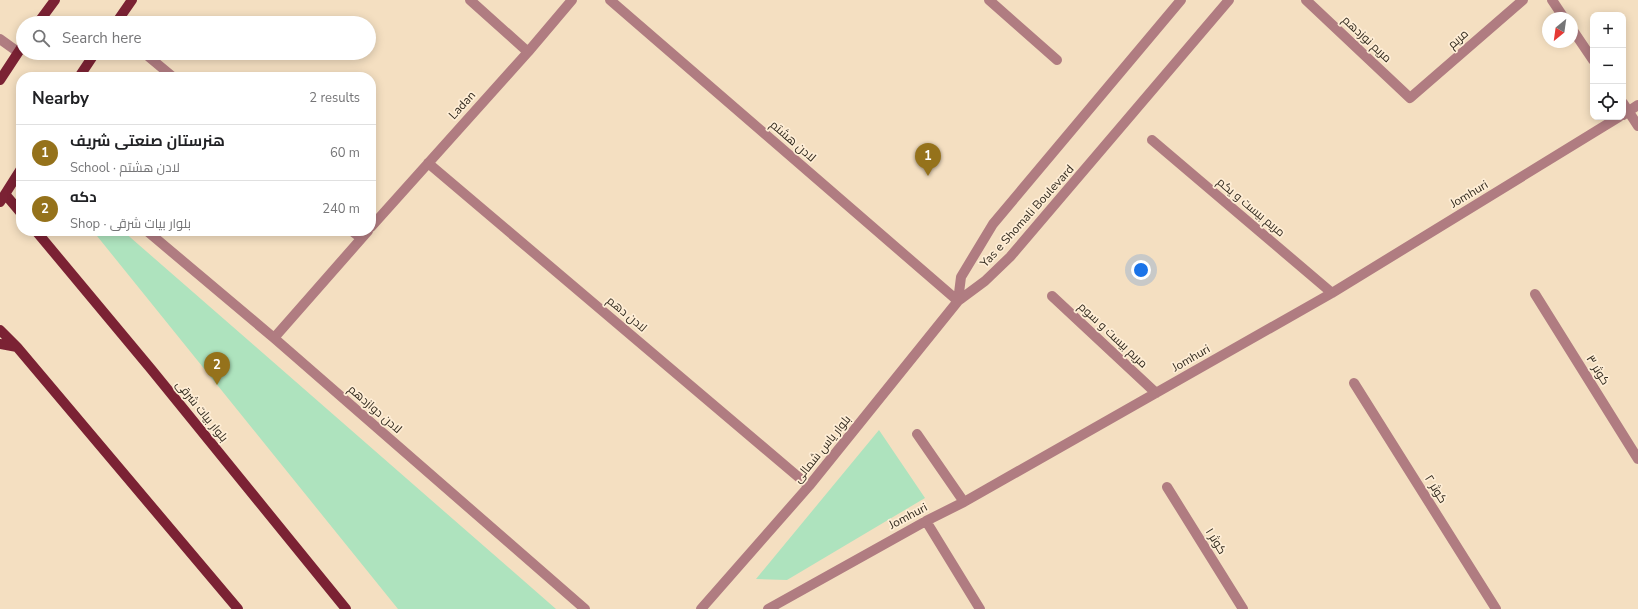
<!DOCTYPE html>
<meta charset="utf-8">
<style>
:root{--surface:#fff;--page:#f2f2f2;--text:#202124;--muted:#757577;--line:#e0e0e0;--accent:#95721b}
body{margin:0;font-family:"Nunito Sans",Cairo,sans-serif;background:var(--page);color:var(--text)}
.controls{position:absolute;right:12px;top:12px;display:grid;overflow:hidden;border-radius:8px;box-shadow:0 2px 10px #0003}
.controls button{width:36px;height:36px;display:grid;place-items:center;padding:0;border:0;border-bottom:1px solid var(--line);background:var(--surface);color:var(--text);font:20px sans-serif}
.compass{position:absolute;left:1542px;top:12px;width:36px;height:36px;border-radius:50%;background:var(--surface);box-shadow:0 2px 10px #0003;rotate:209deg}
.you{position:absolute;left:1141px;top:270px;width:14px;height:14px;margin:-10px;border:3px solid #fff;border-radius:50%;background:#1a73e8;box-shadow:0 0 0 6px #1a73e833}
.badge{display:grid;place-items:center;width:26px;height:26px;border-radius:50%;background:var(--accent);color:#fff;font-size:13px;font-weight:700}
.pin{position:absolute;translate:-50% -33px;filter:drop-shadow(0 1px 2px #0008)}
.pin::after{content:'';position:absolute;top:21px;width:14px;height:12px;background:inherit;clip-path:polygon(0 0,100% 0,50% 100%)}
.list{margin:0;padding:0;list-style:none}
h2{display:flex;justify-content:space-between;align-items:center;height:52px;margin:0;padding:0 16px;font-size:17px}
h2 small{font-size:13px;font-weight:400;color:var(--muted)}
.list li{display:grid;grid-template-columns:26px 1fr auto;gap:12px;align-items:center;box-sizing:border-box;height:56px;padding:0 16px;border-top:1px solid var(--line)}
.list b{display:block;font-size:15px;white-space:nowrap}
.list p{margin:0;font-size:13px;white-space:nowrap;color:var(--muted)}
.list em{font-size:13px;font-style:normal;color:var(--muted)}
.icon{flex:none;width:22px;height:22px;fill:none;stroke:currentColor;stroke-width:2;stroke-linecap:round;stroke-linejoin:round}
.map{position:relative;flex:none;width:1638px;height:609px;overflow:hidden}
.search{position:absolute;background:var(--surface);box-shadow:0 2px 10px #0003;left:16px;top:16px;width:360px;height:44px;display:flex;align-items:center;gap:10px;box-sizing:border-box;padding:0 14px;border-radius:22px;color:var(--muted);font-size:15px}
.panel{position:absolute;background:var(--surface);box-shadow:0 2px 10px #0003;left:16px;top:72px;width:360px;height:164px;border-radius:16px}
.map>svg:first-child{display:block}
.green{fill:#aee3be}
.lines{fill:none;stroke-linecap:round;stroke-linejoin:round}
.minor{stroke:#b07c81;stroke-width:10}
.major{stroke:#7b2234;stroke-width:10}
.labels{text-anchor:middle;stroke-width:3.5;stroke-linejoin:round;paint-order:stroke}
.street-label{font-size:12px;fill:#332b1f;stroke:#feedd5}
</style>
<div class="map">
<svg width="1638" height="609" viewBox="0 0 1638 609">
<rect width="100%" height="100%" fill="#f4dfc1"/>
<!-- green -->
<path class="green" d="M93 231H123L556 609H398Z
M879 430 925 498 787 580 756 579Z"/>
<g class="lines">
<!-- minor -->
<path class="minor" d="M470 0 528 52
M610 0 958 301
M989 0 1057 60
M1306 0 1410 98 1523 0
M1552 0 1564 18
M1572 29 1593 60
M0 39 18 52
M149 57 173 77
M1623 103 1638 126
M1623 115 1638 105
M1152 140 1332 293
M428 163 809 486
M371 227 528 52 572 0
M147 231 274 338 585 609
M352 231 361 238
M1535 294 1638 459
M1052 296 1156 393
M958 301 961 277 993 224 1181 0
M274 338 368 231
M1354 383 1496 609
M917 434 964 502
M1167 487 1243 609
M926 521 980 609
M701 609 809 486 958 301 985 281 1010 257 1229 0
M768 609 926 521 964 502 1332 293 1619 117"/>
<!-- major -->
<path class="major" d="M38 23 55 0
M116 23 132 0
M79 77 95 53
M0 80 23 45
M5 194 21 213
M0 202 21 169
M36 231 151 369 346 609
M0 330 17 347 238 609
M0 344 17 347"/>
</g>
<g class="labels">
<!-- street labels -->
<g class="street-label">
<text transform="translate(1367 39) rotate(43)" y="4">مریم نوزدهم</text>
<text transform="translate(1458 39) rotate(-41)" y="4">مریم</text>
<text transform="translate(462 105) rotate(-48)" y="4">Ladan</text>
<text transform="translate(793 141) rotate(41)" y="4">لادن هشتم</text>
<text transform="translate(1469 194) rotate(-31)" y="4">Jomhuri</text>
<text transform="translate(1251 207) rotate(40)" y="4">مریم بیست و یکم</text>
<text transform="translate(1027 216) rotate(-48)" y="4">Yas e Shomali Boulevard</text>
<text transform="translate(627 314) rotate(40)" y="4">لادن دهم</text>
<text transform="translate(1113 335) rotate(43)" y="4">مریم بیست و سوم</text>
<text transform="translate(1191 358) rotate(-30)" y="4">Jomhuri</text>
<text transform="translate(1598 370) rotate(58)" y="4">کوثر ۳</text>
<text transform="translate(375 409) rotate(41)" y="4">لادن دوازدهم</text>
<text transform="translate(202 411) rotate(51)" y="4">بلوار بیات شرقی</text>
<text transform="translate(822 449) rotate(-51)" y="4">بلوار یاس شمالی</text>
<text transform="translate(1436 489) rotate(58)" y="4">کوثر ۲</text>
<text transform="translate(908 516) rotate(-28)" y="4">Jomhuri</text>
<text transform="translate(1216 541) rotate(58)" y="4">کوثر ۱</text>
</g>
</g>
</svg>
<div class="controls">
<button>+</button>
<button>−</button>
<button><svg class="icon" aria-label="locate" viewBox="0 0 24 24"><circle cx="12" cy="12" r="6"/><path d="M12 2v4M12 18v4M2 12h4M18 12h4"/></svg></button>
</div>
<svg class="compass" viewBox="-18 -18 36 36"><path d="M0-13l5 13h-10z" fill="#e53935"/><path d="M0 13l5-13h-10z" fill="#757577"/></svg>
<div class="you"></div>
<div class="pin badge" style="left:928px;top:176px">1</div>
<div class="pin badge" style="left:217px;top:385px">2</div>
<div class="search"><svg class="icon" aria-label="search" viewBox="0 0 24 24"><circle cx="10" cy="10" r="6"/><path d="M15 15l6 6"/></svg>Search here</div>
<section class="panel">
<h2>Nearby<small>2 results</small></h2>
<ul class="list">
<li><span class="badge">1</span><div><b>هنرستان صنعتی شریف</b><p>School · لادن هشتم</p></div><em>60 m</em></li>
<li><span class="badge">2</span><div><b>دکه</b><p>Shop · بلوار بیات شرقی</p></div><em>240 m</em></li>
</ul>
</section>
</div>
